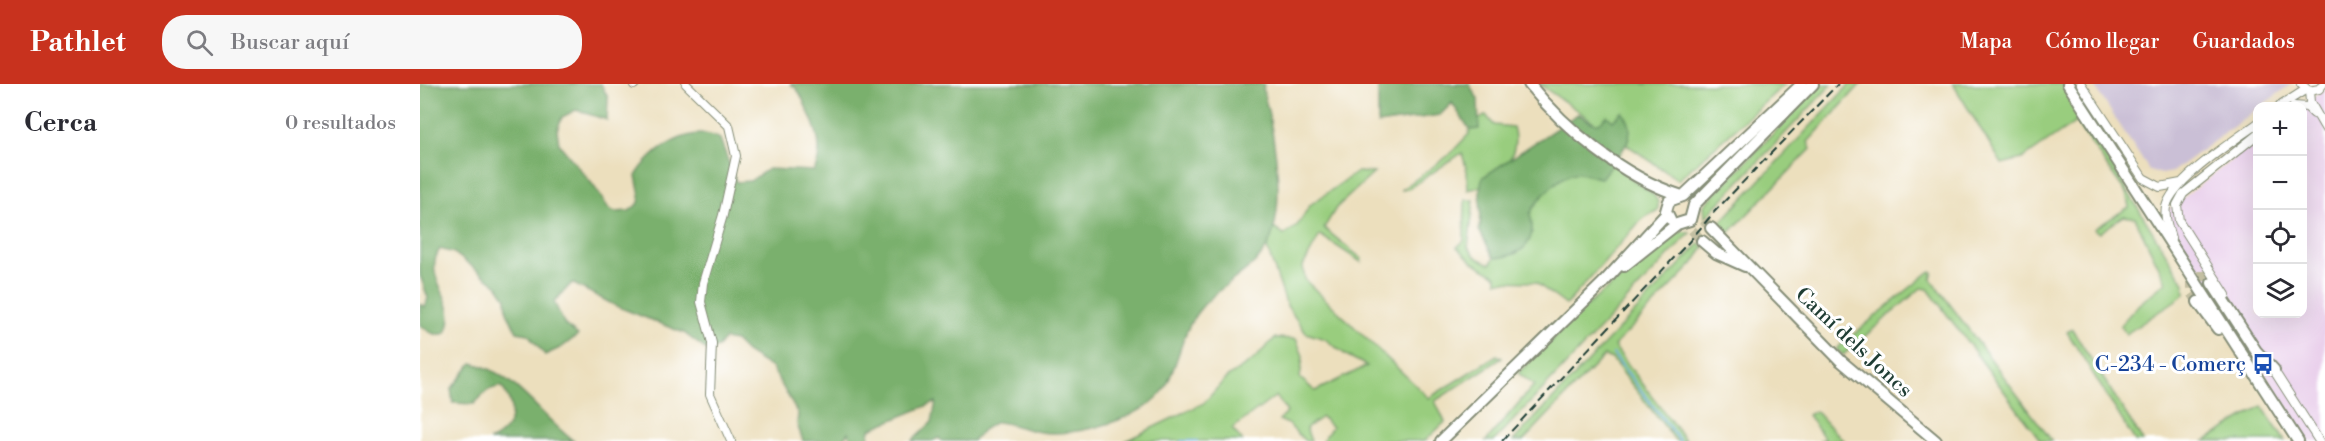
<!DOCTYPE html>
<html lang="es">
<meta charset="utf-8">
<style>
:root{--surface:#fff;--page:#f7f7f7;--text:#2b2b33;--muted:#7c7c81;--line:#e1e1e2;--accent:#c8321e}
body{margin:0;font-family:"Libre Bodoni",serif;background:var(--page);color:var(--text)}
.controls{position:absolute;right:18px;top:18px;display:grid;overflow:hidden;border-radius:12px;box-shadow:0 6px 24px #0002}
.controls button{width:54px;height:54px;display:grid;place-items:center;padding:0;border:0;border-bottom:2px solid var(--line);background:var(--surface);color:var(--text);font:30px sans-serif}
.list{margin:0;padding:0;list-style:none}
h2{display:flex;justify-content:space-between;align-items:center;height:78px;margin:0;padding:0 24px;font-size:26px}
h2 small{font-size:20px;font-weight:400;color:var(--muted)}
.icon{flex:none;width:33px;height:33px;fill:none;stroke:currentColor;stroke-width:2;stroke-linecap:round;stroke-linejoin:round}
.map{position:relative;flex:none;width:1905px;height:357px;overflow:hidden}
header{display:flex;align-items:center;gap:36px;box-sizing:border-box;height:84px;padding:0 30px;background:var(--accent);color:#fff}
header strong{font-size:28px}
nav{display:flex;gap:33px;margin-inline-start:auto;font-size:21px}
.search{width:420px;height:54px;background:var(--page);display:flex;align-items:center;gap:15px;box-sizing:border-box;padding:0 21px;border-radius:24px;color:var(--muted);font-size:22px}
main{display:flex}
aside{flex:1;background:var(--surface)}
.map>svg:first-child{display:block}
.built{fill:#ead1ec}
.industrial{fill:#cabfd6}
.green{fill:#99cd7e;stroke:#5c8559;stroke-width:1.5}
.forest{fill:#7ab06d;stroke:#4c7650;stroke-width:1.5}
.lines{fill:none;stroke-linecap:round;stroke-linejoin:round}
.stream{stroke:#71a9e0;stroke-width:2}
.secondary-tunnel{stroke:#c3bfa2;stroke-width:10;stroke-dasharray:10 5;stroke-linecap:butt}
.street-casing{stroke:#868e78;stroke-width:10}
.secondary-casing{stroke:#868e78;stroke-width:14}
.street{stroke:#fff;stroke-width:8}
.secondary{stroke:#fff;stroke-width:10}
.rail{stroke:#1f3d34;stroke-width:2;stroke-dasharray:9 4.5;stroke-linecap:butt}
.labels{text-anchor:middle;stroke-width:6;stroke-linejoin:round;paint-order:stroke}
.street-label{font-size:21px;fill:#1f3d34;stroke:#fff}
.transit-label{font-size:21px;fill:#164399;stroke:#fff;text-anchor:end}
</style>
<header>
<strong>Pathlet</strong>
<div class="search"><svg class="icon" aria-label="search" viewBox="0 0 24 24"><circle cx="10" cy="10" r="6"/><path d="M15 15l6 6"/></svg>Buscar aquí</div>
<nav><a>Mapa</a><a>Cómo llegar</a><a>Guardados</a></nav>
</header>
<main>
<aside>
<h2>Cerca<small>0 resultados</small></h2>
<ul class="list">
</ul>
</aside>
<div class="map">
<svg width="1905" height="357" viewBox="0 0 1905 357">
<rect width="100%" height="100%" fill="#fff"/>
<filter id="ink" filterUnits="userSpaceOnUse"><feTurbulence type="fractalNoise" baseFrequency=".0167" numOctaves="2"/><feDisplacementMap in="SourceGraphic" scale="12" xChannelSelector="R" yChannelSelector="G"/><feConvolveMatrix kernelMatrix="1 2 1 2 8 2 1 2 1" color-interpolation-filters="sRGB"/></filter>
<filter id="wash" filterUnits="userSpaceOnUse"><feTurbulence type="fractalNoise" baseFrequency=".008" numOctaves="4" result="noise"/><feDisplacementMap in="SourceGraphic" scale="24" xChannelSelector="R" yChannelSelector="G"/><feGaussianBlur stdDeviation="1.35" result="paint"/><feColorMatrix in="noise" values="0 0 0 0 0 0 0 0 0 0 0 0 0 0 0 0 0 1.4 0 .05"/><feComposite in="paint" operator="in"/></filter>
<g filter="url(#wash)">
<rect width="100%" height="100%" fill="#ecdfbd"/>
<!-- built -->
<path class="built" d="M1905 4V357H1888L1743 130 1837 56 1838 230H1882L1881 22Z"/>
<!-- industrial -->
<path class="industrial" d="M1673 0H1871L1752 88 1741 90 1729 86Z"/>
<!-- green -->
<path class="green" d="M1119 0H1365L1258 96Z
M1401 0H1412L1285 134 1284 121Z
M1430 0H1441L1388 58 1391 65 1305 153 1297 142Z
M1533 0H1642L1764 199 1765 210 1706 250 1700 241 1719 220 1746 198 1715 134 1704 132 1679 149 1674 145 1709 123 1706 109 1656 38 1602 75 1582 80Z
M1066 31 1074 41 1093 43C1102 72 1076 101 1048 106L1047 87 1042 69 988 105 981 106 1029 71 1049 50 1050 42Z
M1189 78 1234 111 1238 118V126L1222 135 1146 221 1115 198 1077 197V192L1054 179 1037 163 1044 157 1045 116H1054L1048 163 1056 173 1070 180 1124 108 1141 93Z
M937 88 954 89 916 124 904 144 942 175 941 178 900 151 883 182 885 196 1009 314 1077 271 1082 274 1015 317 1025 338 1005 357H902L912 343 902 333 886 344 891 357H885L868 340 859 336 867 328 856 312 812 345 823 357H705L784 319 806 294 832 277 855 254 876 255 883 272 880 294 895 307 947 282 926 271 905 255 886 249 867 222 843 152 848 140 864 151 877 142 890 121Z
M1257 146 1270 149 1074 357H1066L1114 301 1098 289 1158 229Z
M1280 159 1284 163 1273 180 1194 262 1266 357H1256L1192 275 1184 272 1103 357H1093Z
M1509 188H1513L1511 195 1632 357H1621L1508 205 1501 204 1423 271 1416 265Z
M1652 245 1723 357H1715L1647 248Z
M1842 322 1865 357H1785Z
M1395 327 1424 357H1399L1405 355 1388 331Z"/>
<!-- forest -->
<path class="forest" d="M0 0H181L188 14 187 36 156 26 142 33 137 46 139 60 173 101 189 125 195 128 209 127 219 119 220 112 216 92C231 66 271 39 300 55L316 98 330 97 348 85 394 87C405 65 396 43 386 23 382 14 380 5 370 0H844L843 6C854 48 872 139 839 174 820 194 794 206 777 229 761 251 758 281 745 304 728 334 653 354 620 348 605 346 592 339 576 338L564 345 553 357H522L519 354 512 357H492L512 338 516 318 450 345 448 357H432L428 348 422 357H383L377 340 378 330 352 284 326 268 315 257 304 255 298 263 288 267 264 249 196 222 152 199 134 218 145 241 158 251 142 263 125 271 108 250 97 248 87 228 86 214 78 202 34 169 20 165C0 194 42 217 26 249 15 253 9 248 0 241V220L5 223 8 214 0 191Z
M958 0H1049L1058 15 1059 45 1050 46 1032 19 1020 31 958 40Z
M1202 28C1224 50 1195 76 1181 94 1173 93 1164 89 1157 89 1141 89 1116 117 1110 130 1118 159 1102 172 1074 174L1059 146C1064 128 1056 110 1063 93L1158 30 1173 39H1179L1187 32 1193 37Z
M52 279C94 288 121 333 154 357H69C94 346 98 324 81 302L68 306 54 320 33 319 31 305Z"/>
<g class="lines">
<!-- stream -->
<path class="stream" d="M1193 270 1260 357
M761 357H777"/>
</g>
</g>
<g filter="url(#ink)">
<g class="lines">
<!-- secondary-tunnel -->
<path class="secondary-tunnel" d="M1284 136 1291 144
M1272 146 1282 157
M1778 218 1772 209V200L1780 192H1787L1792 199"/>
<defs>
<path id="street" d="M266 0 309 42 316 72 303 131 283 199 281 218 292 259 290 310 311 357
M1661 0 1723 94 1740 103 1761 99
M1881 0 1889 7 1899 5 1903 0
M214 1 215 0
M1889 7 1890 18 1905 44
M1860 22 1885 6
M1874 22 1887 23 1894 30
M1751 154C1748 144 1744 133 1746 123 1753 95 1814 57 1838 39
M1806 211 1759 137 1757 121 1763 110 1838 50
M1851 282 1899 357"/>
<path id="secondary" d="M1109 0C1146 46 1202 92 1259 111
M1648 0 1878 357
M1250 135 1246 127 1249 117 1263 112 1382 0
M1291 144 1421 277 1516 357
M1282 157 1296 169 1325 182
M1204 182 1257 140 1270 136 1274 121 1393 0
M1792 199 1836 267 1854 286
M1778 218 1798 245
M1021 357 1183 199 1246 130"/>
</defs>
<!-- street casing -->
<use href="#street" class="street-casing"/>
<!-- secondary casing -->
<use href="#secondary" class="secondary-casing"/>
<!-- street -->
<use href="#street" class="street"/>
<!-- secondary -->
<use href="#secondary" class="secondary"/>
<!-- rail -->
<path class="rail" d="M1082 357 1267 160 1295 127 1418 0"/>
</g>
</g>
<!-- icons -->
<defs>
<symbol id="bus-bare" viewBox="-9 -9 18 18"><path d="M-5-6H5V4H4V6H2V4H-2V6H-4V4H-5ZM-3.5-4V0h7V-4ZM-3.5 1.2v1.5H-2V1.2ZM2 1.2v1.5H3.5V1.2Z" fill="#1a4fb4" stroke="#fff" stroke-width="2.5" paint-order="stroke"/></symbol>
</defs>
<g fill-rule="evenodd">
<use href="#bus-bare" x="1828" y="265" width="30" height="30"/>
</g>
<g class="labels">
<!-- street labels -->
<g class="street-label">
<text transform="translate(1434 258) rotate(43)" y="7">Camí dels Joncs</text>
</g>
<!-- transit labels -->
<g class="transit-label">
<text x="1826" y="287">C-234 - Comerç</text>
</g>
</g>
</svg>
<div class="controls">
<button>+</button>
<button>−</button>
<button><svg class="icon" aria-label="locate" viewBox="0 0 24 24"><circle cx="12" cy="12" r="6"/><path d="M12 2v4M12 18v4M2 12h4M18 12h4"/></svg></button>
<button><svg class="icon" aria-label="layers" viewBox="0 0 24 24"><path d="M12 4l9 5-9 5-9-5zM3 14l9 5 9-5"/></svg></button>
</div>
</div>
</main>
